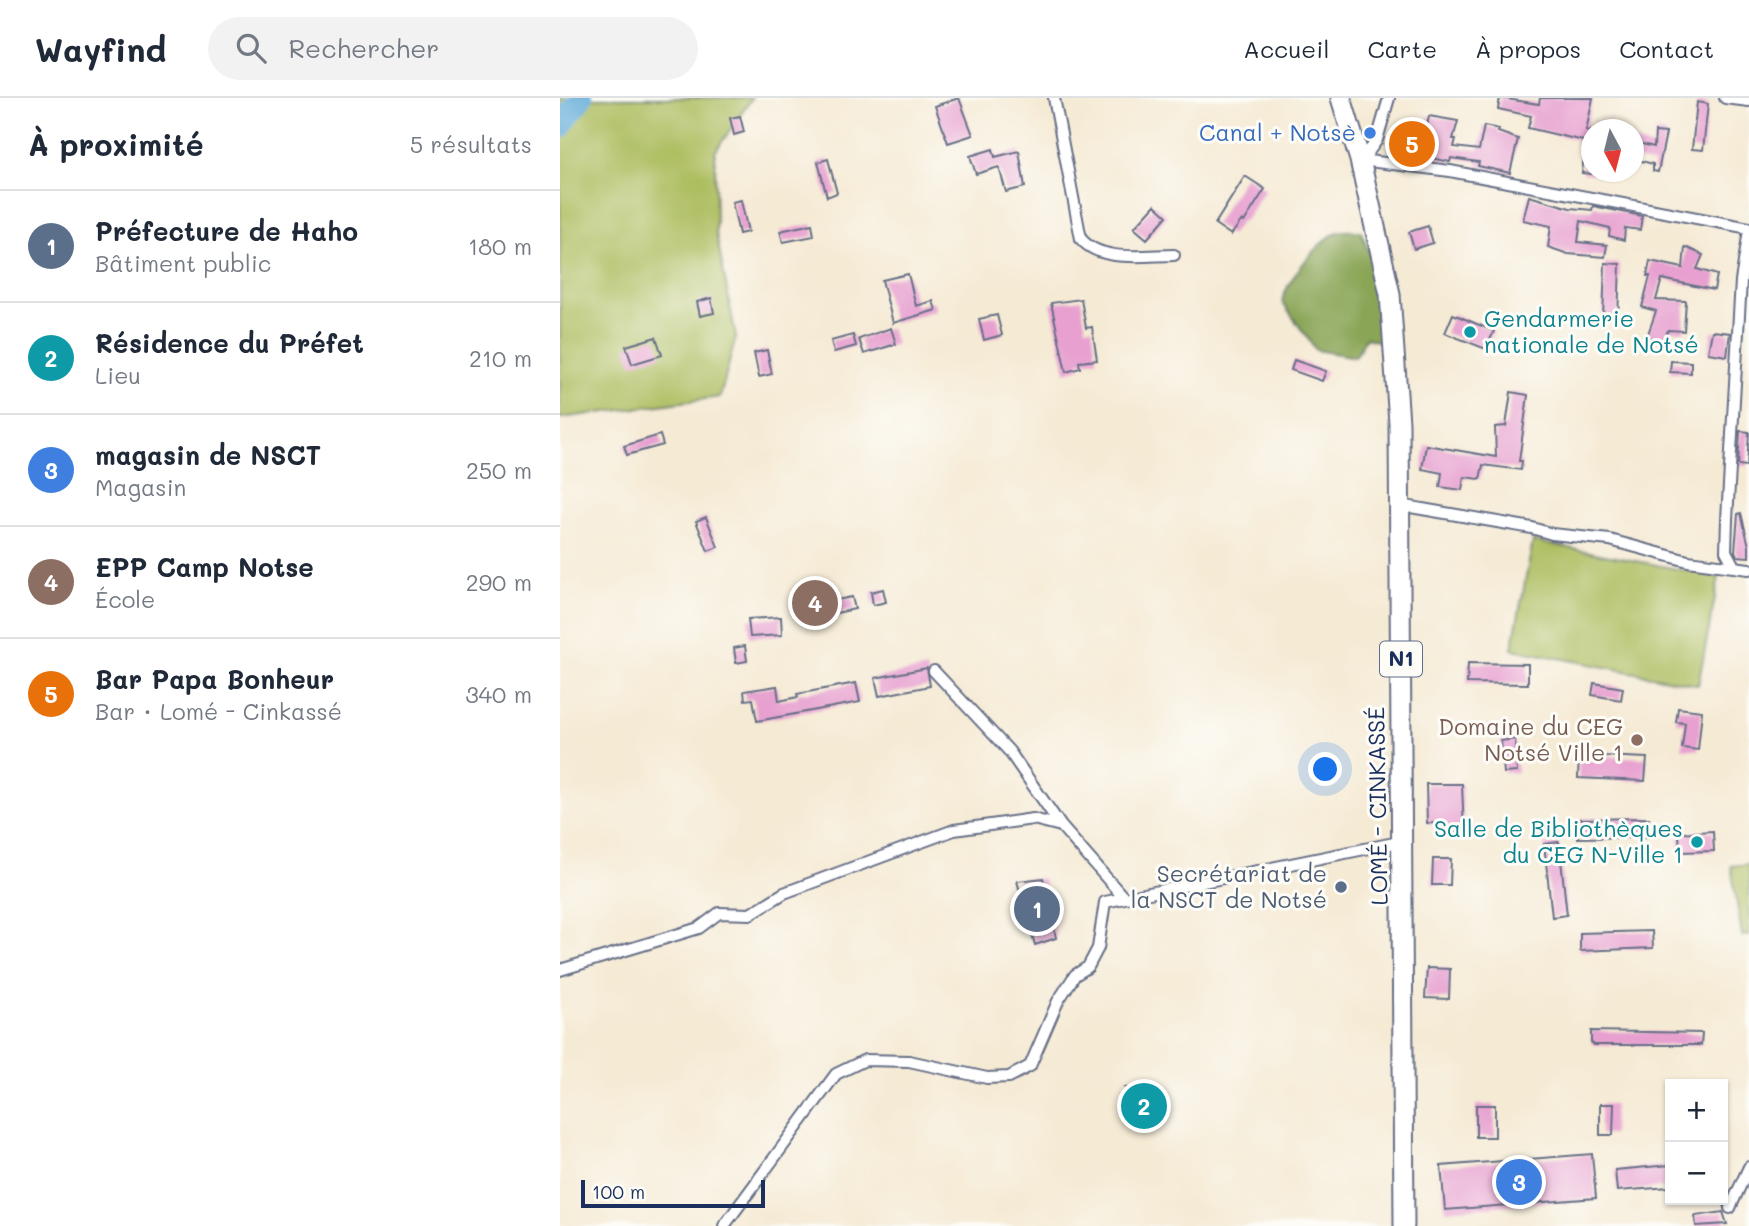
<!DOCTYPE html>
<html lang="fr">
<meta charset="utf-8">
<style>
:root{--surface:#fff;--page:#f2f2f3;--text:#1f2937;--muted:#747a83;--line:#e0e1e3;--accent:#1f6fb2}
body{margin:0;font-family:Mali,sans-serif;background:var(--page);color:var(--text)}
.controls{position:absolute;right:21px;bottom:21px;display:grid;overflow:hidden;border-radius:0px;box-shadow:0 2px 5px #0004}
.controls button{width:63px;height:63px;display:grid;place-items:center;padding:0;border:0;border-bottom:2px solid var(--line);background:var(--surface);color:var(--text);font:35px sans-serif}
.compass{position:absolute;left:1021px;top:21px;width:63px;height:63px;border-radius:50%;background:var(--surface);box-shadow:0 2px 5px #0004;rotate:173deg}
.scale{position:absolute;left:21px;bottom:18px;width:184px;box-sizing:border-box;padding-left:7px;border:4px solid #1b2f5e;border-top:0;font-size:19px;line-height:24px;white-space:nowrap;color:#1b2f5e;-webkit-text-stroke:5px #fdfcf7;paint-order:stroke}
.you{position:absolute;left:766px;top:672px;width:24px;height:24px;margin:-18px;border:5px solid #fff;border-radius:50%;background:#1a73e8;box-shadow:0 0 0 10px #1a73e833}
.badge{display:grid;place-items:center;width:46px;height:46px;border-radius:50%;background:var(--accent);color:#fff;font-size:23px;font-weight:700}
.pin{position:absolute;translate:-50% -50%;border:4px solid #fff;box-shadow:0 2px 7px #0006}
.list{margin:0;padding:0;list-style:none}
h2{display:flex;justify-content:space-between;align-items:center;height:91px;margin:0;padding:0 28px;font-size:30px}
h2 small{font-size:23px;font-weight:400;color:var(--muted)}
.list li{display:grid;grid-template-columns:46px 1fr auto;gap:21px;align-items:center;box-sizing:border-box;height:112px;padding:0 28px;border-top:2px solid var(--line)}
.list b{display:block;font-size:26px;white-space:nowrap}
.list p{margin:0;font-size:23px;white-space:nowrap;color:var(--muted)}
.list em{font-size:23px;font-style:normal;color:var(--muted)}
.icon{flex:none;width:38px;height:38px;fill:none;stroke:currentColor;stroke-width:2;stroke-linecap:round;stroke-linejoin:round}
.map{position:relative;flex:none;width:1189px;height:1128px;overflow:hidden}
header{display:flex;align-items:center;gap:42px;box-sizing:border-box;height:98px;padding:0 35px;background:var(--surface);border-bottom:2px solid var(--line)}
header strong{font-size:33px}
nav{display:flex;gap:38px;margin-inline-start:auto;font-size:24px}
.search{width:490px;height:63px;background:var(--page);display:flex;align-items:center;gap:18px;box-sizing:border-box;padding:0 24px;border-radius:38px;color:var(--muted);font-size:26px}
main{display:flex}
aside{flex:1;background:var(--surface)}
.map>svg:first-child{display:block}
.green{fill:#adbe61;stroke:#647660;stroke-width:2}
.forest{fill:#8aa557;stroke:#526a5a;stroke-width:2}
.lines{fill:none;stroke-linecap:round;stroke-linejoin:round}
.river{stroke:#61abd9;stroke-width:23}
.building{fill:#e7a0d0}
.street-casing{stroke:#677087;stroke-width:14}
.highway-casing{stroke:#677087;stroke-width:23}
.street{stroke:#fff;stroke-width:10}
.highway{stroke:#fff;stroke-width:19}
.shop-dot{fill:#3f7fe0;stroke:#fdfcf7;stroke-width:2.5}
.culture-dot{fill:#0f9aa8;stroke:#fdfcf7;stroke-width:2.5}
.education-dot{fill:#8d6e63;stroke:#fdfcf7;stroke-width:2.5}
.service-dot{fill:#5c6f8a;stroke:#fdfcf7;stroke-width:2.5}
.labels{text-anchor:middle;stroke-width:6;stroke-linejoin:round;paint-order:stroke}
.shield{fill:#fdfcf7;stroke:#5f6c8c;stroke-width:2}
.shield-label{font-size:21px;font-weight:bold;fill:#1b2f5e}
.shop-label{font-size:23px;fill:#366cbe;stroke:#fdfcf7;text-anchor:end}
.culture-label{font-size:23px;fill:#0d838f;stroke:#fdfcf7;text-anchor:start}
.education-label{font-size:23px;fill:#785e54;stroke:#fdfcf7;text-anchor:end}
.street-label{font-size:23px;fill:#1b2f5e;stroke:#fdfcf7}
.service-label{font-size:23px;fill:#4e5e75;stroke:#fdfcf7;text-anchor:end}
</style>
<header>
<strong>Wayfind</strong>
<div class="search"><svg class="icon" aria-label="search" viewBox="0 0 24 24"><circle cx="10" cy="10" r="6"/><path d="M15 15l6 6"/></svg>Rechercher</div>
<nav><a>Accueil</a><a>Carte</a><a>À propos</a><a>Contact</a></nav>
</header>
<main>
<aside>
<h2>À proximité<small>5 résultats</small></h2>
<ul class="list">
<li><span class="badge" style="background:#5c6f8a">1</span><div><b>Préfecture de Haho</b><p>Bâtiment public</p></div><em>180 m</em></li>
<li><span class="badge" style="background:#0f9aa8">2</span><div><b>Résidence du Préfet</b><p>Lieu</p></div><em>210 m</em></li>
<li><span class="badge" style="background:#3f7fe0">3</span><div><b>magasin de NSCT</b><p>Magasin</p></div><em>250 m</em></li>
<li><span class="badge" style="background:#8d6e63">4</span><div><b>EPP Camp Notse</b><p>École</p></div><em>290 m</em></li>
<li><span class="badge" style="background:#e8710a">5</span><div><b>Bar Papa Bonheur</b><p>Bar · Lomé - Cinkassé</p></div><em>340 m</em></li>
</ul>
</aside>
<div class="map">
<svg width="1189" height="1128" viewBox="0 0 1189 1128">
<rect width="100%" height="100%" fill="#fdfcf7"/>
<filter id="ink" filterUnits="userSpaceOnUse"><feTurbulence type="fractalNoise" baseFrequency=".0143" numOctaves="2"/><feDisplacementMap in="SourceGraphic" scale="14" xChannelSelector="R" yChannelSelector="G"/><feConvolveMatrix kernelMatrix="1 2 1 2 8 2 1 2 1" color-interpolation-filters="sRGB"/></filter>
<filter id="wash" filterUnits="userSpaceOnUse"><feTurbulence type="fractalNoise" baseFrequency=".00686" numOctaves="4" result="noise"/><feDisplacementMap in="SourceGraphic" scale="28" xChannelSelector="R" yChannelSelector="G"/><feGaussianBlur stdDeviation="1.57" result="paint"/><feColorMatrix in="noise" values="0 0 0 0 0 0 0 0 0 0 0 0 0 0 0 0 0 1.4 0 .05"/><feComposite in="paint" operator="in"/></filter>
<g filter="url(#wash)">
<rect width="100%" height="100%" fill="#f5ead4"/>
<!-- green -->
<path class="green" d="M0 0H192L155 54 156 135 176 239 160 299 0 320Z
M973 443 1159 479 1138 587 952 551Z
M1189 766V837L1182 838 1171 768Z"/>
<!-- forest -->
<path class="forest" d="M801 133 817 175 825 240 817 243 806 240 795 259 756 252 722 204C727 182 757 144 778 134 784 132 795 133 801 133Z"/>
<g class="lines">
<!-- river -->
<path class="river" d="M0 29 21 0"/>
</g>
<g id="blocks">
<!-- building -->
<path class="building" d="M399 0 413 37 388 45 375 8Z
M940 0 979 6 980 0H1033L1026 33H1032V45L968 30 971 18 938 11Z
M1137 4 1148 6 1143 52 1132 51Z
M180 18 184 34 174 37 170 20Z
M869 18 898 23 893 41H896L894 49 919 52 924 28 939 31 938 34 958 41 950 75 918 68 919 64 891 60 890 64 871 60 876 37 866 34Z
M1095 34 1106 35 1098 74 1093 73V66L1074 61V44L1094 49Z
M1025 48H1032V76L1022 75Z
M433 51 435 59 459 53 465 89 446 94 439 69 416 76 410 58Z
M268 61 277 95 267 99 258 64Z
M685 78 705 91 684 124 682 122 671 137 655 126Z
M969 98 1010 110 1032 112 1033 108 1082 118 1080 132 1065 130 1064 142 1049 138 1050 130 1021 123 1018 144 1047 147 1045 159 1008 156 988 149 991 128 963 122Z
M181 102 188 134 179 136 172 104Z
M595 107 607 118 587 141 574 130Z
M252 126 254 138 223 144 220 133Z
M868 128 873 145 854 151 849 134Z
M1125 149 1143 157 1137 171 1157 177 1154 192 1102 181 1096 202 1126 203 1124 233 1108 232 1103 245 1087 239 1096 213 1082 209 1090 178H1087L1090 163 1123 170Z
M1045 165 1060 166 1058 221 1043 220Z
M348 176 356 208 373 203 376 212 333 225 322 182Z
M151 200 154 215 140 218 137 204Z
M521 201 526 230 532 229 537 262 519 264 520 270 506 274 491 205Z
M893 216 934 233 926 251 885 235Z
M437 217 442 237 424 242 419 221Z
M331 230 336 246 304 256 299 241Z
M1152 233 1170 235 1167 258 1148 255Z
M293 237 296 248 274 254 271 243Z
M96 239 102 257 72 266 66 248Z
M207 252 212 276 199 279 194 255Z
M734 262 766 273 762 283 731 272Z
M1111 263 1131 264V275L1110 274Z
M951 294 968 297 959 363H962L961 372 923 367 920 381 904 379 902 392 880 389 882 375 862 371 866 347 936 359 935 329 946 328Z
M1180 333 1189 334 1187 368 1178 367Z
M100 337 103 347 67 357 64 348Z
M1181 415 1189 448V459L1177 458 1175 453 1178 416Z
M146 419 158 449 148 453 136 423Z
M323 491 326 504 313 507 311 494Z
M292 499 295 511 248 521 246 508Z
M221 519 222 537 190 539 188 521Z
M185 548 187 563 176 565 174 550Z
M908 565 968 566V586L907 585Z
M367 570 370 588 319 598 315 580Z
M296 585 300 604 197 623 193 601 185 602 184 593 217 588 219 603 238 599 237 596Z
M1034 585 1063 590 1061 602 1032 597Z
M1118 610 1142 613 1138 652 1122 650 1125 625 1116 624Z
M955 641 957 674 944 675 941 643Z
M1019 657 1087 660 1085 683 1018 680Z
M866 686H902L904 734H886V726L867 725Z
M1089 720 1090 739 1018 740 1017 721Z
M1153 733 1154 753 1120 754 1119 735Z
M999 744 1007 817 992 819 984 746Z
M873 761H891L890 787H872Z
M483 780 496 840 475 847 457 783Z
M1092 833 1093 850 1020 853V835Z
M867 870 890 871 889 901 865 900Z
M1031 933 1142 935 1141 947H1034L1031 944Z
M565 990 602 994 603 1021 566 1023Z
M1040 1006H1054L1053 1037H1040Z
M916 1007H935V1039H916Z
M1032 1056 1036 1100 885 1112 881 1068Z
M1110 1067V1089L1057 1093 1055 1072Z
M1163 1114 1167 1126 1136 1128 1135 1118Z"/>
</g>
</g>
<g filter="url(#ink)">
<use href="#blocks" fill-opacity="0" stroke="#677087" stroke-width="2"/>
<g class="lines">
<defs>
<path id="street" d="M494 0 521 141C541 165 586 157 614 157
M1165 0 1189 3
M804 60 817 42 829 0
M800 62 890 73 1189 130
M839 407 972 430 992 436 1050 442 1128 463 1189 471
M1174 468 1166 453 1167 421 1181 183 1189 132
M374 573 449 653 501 728
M0 872 139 830 159 815 190 816 224 795 394 732 473 721 501 728 564 800
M1170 1110 1189 1069
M164 1128 276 976 305 962 349 963 427 980 449 979 470 968 498 903 515 877 528 869 538 850 545 804 844 743"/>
<path id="highway" d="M781 0 800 62 830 196 839 325 844 1128"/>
</defs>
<!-- street casing -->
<use href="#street" class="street-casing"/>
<!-- highway casing -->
<use href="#highway" class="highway-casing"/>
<!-- street -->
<use href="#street" class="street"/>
<!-- highway -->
<use href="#highway" class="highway"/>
</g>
</g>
<!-- markers -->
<circle class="shop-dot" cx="810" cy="35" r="7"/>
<g class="culture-dot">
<circle cx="910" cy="234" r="7"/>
<circle cx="1137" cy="744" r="7"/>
</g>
<circle class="education-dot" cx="1077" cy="642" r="7"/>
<circle class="service-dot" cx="781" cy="789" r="7"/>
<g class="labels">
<!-- shield labels -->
<rect class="shield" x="820" y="543.5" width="42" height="35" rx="5"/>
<g class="shield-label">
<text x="841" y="568">N1</text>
</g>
<!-- shop labels -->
<g class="shop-label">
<text x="796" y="43">Canal + Notsè</text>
</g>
<!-- culture labels -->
<g class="culture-label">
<text x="924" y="229">Gendarmerie<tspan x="924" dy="26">nationale de Notsé</tspan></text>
<text x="1123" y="739" text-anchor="end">Salle de Bibliothèques<tspan x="1123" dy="26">du CEG N-Ville 1</tspan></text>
</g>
<!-- education labels -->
<g class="education-label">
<text x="1063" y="637">Domaine du CEG<tspan x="1063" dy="26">Notsé Ville 1</tspan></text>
</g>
<!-- street labels -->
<g class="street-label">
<text transform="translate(818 708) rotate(-91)" y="8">LOMÉ - CINKASSÉ</text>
</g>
<!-- service labels -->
<g class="service-label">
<text x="767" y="784">Secrétariat de<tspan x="767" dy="26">la NSCT de Notsé</tspan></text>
</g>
</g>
</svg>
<div class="controls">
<button>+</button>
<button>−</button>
</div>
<svg class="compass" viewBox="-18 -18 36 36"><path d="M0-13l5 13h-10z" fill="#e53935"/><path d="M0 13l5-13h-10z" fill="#747a83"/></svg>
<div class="scale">100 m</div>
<div class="you"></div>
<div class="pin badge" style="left:477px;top:811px;background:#5c6f8a">1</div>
<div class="pin badge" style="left:584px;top:1008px;background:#0f9aa8">2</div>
<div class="pin badge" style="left:959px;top:1084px;background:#3f7fe0">3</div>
<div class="pin badge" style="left:255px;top:505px;background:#8d6e63">4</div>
<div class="pin badge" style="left:852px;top:46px;background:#e8710a">5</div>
</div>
</main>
